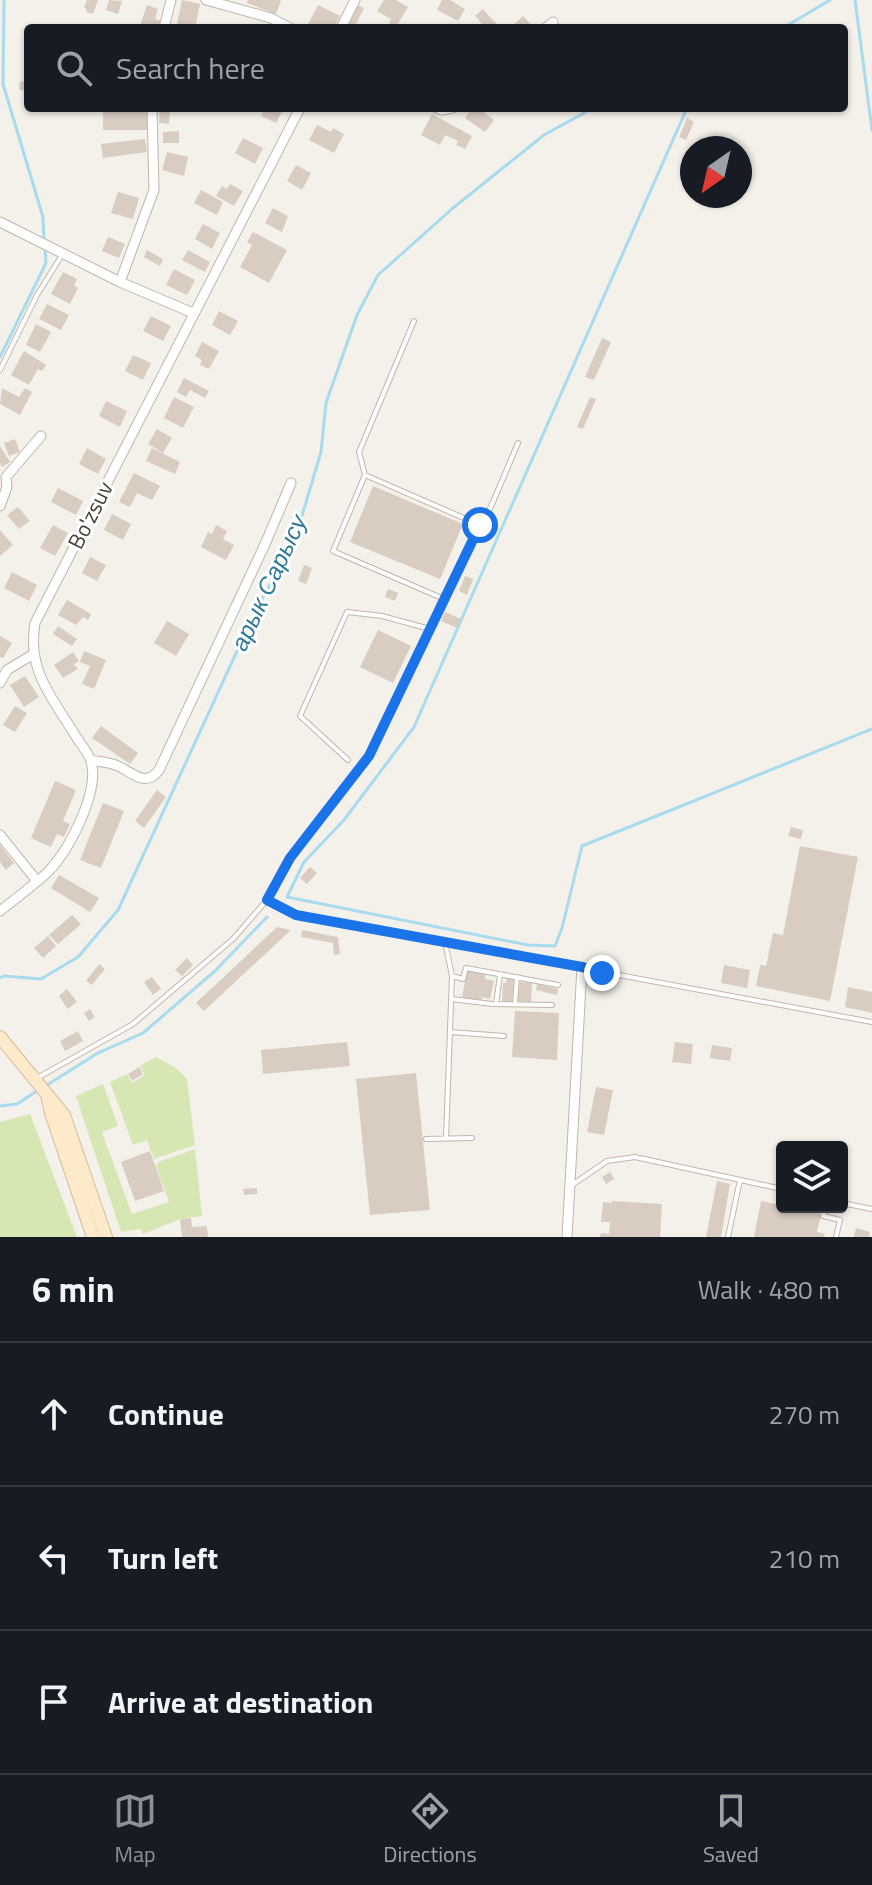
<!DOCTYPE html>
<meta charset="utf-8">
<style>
:root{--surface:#171b24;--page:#242831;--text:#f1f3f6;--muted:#9ea1a6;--line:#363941;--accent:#8c9099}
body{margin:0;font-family:"Titillium Web",sans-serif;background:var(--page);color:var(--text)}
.controls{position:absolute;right:24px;bottom:24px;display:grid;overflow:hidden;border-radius:8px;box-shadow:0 2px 6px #0004}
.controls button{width:72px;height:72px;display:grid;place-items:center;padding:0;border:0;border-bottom:2px solid var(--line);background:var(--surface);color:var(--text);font:40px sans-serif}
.compass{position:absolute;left:680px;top:136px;width:72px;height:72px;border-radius:50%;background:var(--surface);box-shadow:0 2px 6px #0004;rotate:214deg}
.stop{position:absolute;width:24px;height:24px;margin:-18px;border:6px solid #1a73e8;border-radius:50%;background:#fff}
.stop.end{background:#1a73e8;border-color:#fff;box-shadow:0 2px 8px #0008}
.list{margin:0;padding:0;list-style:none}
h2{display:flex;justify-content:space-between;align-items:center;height:104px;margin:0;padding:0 32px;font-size:34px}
h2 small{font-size:26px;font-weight:400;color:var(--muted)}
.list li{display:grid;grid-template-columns:52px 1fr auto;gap:24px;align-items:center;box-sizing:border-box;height:144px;padding:0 32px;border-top:2px solid var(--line)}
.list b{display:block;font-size:30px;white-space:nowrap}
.list em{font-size:26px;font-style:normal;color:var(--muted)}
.icon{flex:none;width:44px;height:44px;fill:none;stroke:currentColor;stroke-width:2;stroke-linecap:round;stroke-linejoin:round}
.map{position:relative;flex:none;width:872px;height:1237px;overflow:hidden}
.search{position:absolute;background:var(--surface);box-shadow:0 2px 6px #0004;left:24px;right:24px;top:24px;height:88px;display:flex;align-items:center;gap:20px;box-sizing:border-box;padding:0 28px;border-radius:8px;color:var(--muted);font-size:30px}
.sheet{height:536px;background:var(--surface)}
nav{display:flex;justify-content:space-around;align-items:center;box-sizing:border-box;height:112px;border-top:2px solid var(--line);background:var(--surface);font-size:22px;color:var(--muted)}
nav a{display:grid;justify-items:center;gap:4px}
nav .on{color:var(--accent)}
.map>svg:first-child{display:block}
.green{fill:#d7e7b4}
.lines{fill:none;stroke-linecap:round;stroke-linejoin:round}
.stream{stroke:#a9dbee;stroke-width:3}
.building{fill:#d9cdc2}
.lane-casing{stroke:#c0b6ac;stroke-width:6}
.street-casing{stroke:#c0b6ac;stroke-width:11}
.secondary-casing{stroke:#d2bc9b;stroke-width:14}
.lane{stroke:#fff;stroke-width:4}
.street{stroke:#fff;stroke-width:9}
.secondary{stroke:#fdeacb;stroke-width:12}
.route{stroke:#1a73e8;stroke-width:10}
.labels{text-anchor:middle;stroke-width:6;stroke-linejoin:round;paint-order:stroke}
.street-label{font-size:22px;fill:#484038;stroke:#fff}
.water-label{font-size:24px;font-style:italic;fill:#2f7a99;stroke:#fff}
</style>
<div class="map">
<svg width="872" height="1237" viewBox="0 0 872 1237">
<rect width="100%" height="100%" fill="#f4f0ea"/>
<!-- green -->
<path class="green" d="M156 1057 176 1068 187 1079 195 1145 154 1159 147 1140 133 1145 110 1082 127 1074 132 1083 145 1075 140 1066Z
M103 1084 118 1126 102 1132 132 1214 169 1202 156 1166 158 1162 195 1149 202 1216 180 1219 143 1234 141 1229 121 1232 76 1096Z
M30 1114 77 1237H0V1122Z"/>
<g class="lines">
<!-- stream -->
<path class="stream" d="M4 0 3 84 43 217 44 240
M855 0 872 130
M783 28 830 0
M687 108 414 727 344 820 304 862 287 897 528 945 555 946 562 928 582 846 872 729
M0 357 46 263 45 248
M0 978 4 976 41 979 78 957 118 910 256 610 295 539 321 452 326 403 357 315 378 275 453 208 544 135 593 108
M47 1085 98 1053 143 1033 215 971 267 917
M0 1106 17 1104 40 1089"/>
</g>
<!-- building -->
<path class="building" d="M87 0H98L93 14 86 12 87 9 84 8Z
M109 0 122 1 118 14 106 10Z
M182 0 200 4 195 28H176Z
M248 0H281L276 14 247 3Z
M384 0H396L408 7 396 27 389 23 391 19 377 11Z
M442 0H450L465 9 458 21 437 10Z
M355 4 364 8 355 26 346 23Z
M147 5 158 9 155 19 162 21 160 28H139Z
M318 5 340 16 334 28H306Z
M483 9 500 28H486L475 16Z
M523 16 534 28H510Z
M20 81 28 82V91L19 90Z
M111 108H147V130H103V112H111Z
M160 108H170L169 124 159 123Z
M265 108H284L276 123 261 116Z
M472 108H478L494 120 485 132 465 118Z
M432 114 472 136 465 149 456 145 458 141 445 135 440 145 421 135Z
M687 118 694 122 686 140 679 137Z
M317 125 331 132 333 128 344 134 334 153 309 140Z
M179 131V143H163V132Z
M243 138 263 148 255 164 235 153Z
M145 139 147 152 103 158 101 144Z
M167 152 188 157 184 176 162 170Z
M296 165 311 173 302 190 287 181Z
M740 165 748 169 740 187Z
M230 184 243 191 234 206 216 196 222 186 227 189Z
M201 190 223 202 217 215 194 203Z
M118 192 139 198 133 219 111 213Z
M273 208 288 216 282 232 265 223Z
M203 224 220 233 212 249 195 239Z
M253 232 287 250 269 283 240 267 252 245 247 242Z
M108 237 125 244 119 258 102 251Z
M147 250 163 259 160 266 144 257Z
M188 250 210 262 205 272 182 260Z
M174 269 195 280 187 295 166 285Z
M63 272 77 279 74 286 78 288 70 304 51 294Z
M47 304 69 315 61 330 39 319Z
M219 311 238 321 230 335 212 325Z
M151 316 171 326 163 341 143 331Z
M36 324 51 332 40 352 26 345Z
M602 338 611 342 594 380 585 377Z
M202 342 219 351 209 369 200 365 202 360 195 356Z
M24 351 46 365 42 371 38 369 29 385 11 375Z
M133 355 151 363 143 380 125 371Z
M184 378 209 391 205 398 190 390 186 397 177 392Z
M2 388 19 397 25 388 32 392 20 415 0 404Z
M174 397 194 407 183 428 164 418Z
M590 397 596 399 583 429 577 427Z
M106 401 127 411 120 427 99 416Z
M157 429 172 438 163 453 148 444Z
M15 439 20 452 9 456 4 443Z
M0 446 10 462 2 467 0 463Z
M87 448 106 459 98 474 79 464Z
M152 448 180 462 175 474 146 461Z
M134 473 160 486 152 500 137 493 130 507 119 502Z
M373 486 463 524 440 579 350 542Z
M58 488 83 501 76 515 51 502Z
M18 507 30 521 19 529 7 515Z
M112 514 131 524 123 540 104 530Z
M53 525 68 533 55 556 40 548Z
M216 525 227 531 223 539 234 545 226 560 201 547 208 532 212 534Z
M0 530 13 545 0 556Z
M90 557 106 565 97 581 82 573Z
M304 565 312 568 306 584 298 581Z
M12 572 37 585 29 601 4 588Z
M465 576 473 579 467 595 459 591Z
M388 589 398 593 395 601 385 597Z
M67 600 91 614 88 620 83 617 76 625 58 615Z
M445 612 461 619 457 628 441 621Z
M167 621 189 634 176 656 154 643Z
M58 626 77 639 72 646 53 634Z
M378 630 411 646 393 683 360 667Z
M0 636 12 643 3 658 0 657Z
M84 651 106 660 94 689 82 684 90 666 80 662Z
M73 652 79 661 74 664 78 669 63 678 54 665Z
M25 676 39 697 24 707 10 685Z
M15 706 27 713 15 732 3 725Z
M101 726 138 753 130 764 92 738Z
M55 781 76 790 63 821 70 824 64 837 57 834 51 847 31 838Z
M157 790 166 797 144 828 135 821Z
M103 803 124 811 101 868 80 860Z
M791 827 803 830 801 839 788 836Z
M0 845 14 863 6 870 0 862Z
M800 846 858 857 830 1001 756 986 760 965 766 966 773 933 783 935Z
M310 867 317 873 307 884 300 878Z
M59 875 99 898 90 912 51 888Z
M72 915 81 924 58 944 49 935Z
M277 927 291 930 204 1011 196 1003Z
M302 930 338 937 340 954 334 955 333 943 301 937Z
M48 936 56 946 43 958 34 948Z
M187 958 193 965 182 976 175 970Z
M99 964 105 969 92 985 86 981Z
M724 965 750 970 747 988 721 983Z
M467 971 485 974V979L494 981 490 999 482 997 481 1001 462 997Z
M152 977 161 989 153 995 144 982Z
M507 977 514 978 512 1002 502 1001 503 983H506Z
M520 982 532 983 531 1002 518 1001Z
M537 984 558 989 557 995 536 990Z
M848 987 872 992V1013L845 1007Z
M67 989 77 1002 68 1009 59 996Z
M90 1009 95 1017 89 1021 84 1013Z
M515 1011 559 1013 557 1060 512 1057Z
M78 1031 83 1041 65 1051 60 1041Z
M347 1042 350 1066 263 1074 261 1050Z
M675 1042 693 1044 691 1064 672 1062Z
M712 1045 732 1048 730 1061 710 1058Z
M139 1067 143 1074 132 1081 128 1074Z
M416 1073 430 1210 370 1215 356 1079Z
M596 1087 613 1090 604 1135 587 1132Z
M150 1151 164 1191 135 1201 121 1162Z
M610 1172 614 1179 606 1184 602 1177Z
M717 1181 730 1184 721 1237H706Z
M257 1188V1194L244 1195 243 1189Z
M612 1201 662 1204 660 1237H600L601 1233 609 1234 610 1222H601L603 1202 612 1203Z
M761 1201 821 1214 817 1232 825 1234 824 1237H754Z
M191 1218 192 1227 207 1226 208 1237H182L180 1219Z
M856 1228 870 1232 869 1237H854Z"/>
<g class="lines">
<defs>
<path id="lane" d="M0 370 37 295 62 255
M365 475 359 452 414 321
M444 599 333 551 365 475 480 525
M348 760 300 716 347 612 382 616 430 629
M267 900 290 858 369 756 493 502 518 443
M445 942 452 976 446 1139
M452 976 463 979 466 968 558 985
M452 999 492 1004 552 1005
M496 1004 500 975
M515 1004 517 977
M450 1032 504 1036
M39 1077 133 1024 233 939 267 900 296 915 872 1022
M426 1139 472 1138
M572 1185 607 1161 635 1157 782 1189
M842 1203 872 1209
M825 1207 823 1216 840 1220 836 1237
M728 1237 740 1180"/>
<path id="street" d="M206 0 271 18 290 28
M164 28 171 0
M341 28 355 0
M546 28 553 22
M437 108 441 110 453 108
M0 222 120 282 193 313
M120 282 154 190 152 108
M0 506 7 487 6 477 41 436
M0 683 7 670 32 655
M91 760C100 762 109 762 118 766 133 773 146 788 159 770L266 542 291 483
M0 835 37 881
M0 911C16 898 33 886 48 872 69 850 100 792 91 761 88 752 79 742 75 735 51 696 27 670 35 623L300 108
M567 1237 582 967"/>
<path id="secondary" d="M0 1037 64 1115 106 1237
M48 1099 51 1113 93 1237"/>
</defs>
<!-- lane casing -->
<use href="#lane" class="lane-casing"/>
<!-- street casing -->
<use href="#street" class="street-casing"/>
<!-- secondary casing -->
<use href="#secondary" class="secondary-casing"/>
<!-- lane -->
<use href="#lane" class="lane"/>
<!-- street -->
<use href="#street" class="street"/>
<!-- secondary -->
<use href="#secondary" class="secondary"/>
</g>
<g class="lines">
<!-- route -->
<path class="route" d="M480 525 369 756 290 858 267 900 296 915 582 967 602 973"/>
</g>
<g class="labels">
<!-- street labels -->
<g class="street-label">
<text transform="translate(90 515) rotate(-63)" y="8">Bo'zsuv</text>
</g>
<!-- water labels -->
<g class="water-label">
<text transform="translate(269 583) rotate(-65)" y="8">арык Сарысу</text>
</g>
</g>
</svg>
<div class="controls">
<button><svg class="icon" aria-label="layers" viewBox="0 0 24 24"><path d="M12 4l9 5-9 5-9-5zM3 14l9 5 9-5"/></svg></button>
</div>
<svg class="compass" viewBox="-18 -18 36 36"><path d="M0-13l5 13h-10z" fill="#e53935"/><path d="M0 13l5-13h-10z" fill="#9ea1a6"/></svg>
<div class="stop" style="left:480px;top:525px"></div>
<div class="stop end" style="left:602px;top:973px"></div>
<div class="search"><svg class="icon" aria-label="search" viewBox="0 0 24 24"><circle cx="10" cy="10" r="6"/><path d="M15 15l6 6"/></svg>Search here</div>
</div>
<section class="sheet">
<h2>6 min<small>Walk · 480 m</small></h2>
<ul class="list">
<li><svg class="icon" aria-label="ahead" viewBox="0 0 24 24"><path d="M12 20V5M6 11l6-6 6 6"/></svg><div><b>Continue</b></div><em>270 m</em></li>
<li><svg class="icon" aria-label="left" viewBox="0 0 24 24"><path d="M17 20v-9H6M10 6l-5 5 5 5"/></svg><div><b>Turn left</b></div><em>210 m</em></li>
<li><svg class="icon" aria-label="arrive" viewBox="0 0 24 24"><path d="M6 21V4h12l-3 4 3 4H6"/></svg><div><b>Arrive at destination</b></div></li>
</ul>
</section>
<nav>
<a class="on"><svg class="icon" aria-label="map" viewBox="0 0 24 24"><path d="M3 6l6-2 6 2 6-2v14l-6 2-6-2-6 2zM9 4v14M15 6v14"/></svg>Map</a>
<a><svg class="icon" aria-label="directions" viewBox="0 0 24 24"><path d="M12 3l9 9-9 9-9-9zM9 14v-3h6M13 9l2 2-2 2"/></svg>Directions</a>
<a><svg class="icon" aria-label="saved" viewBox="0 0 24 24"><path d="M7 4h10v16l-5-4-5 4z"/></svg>Saved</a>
</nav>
